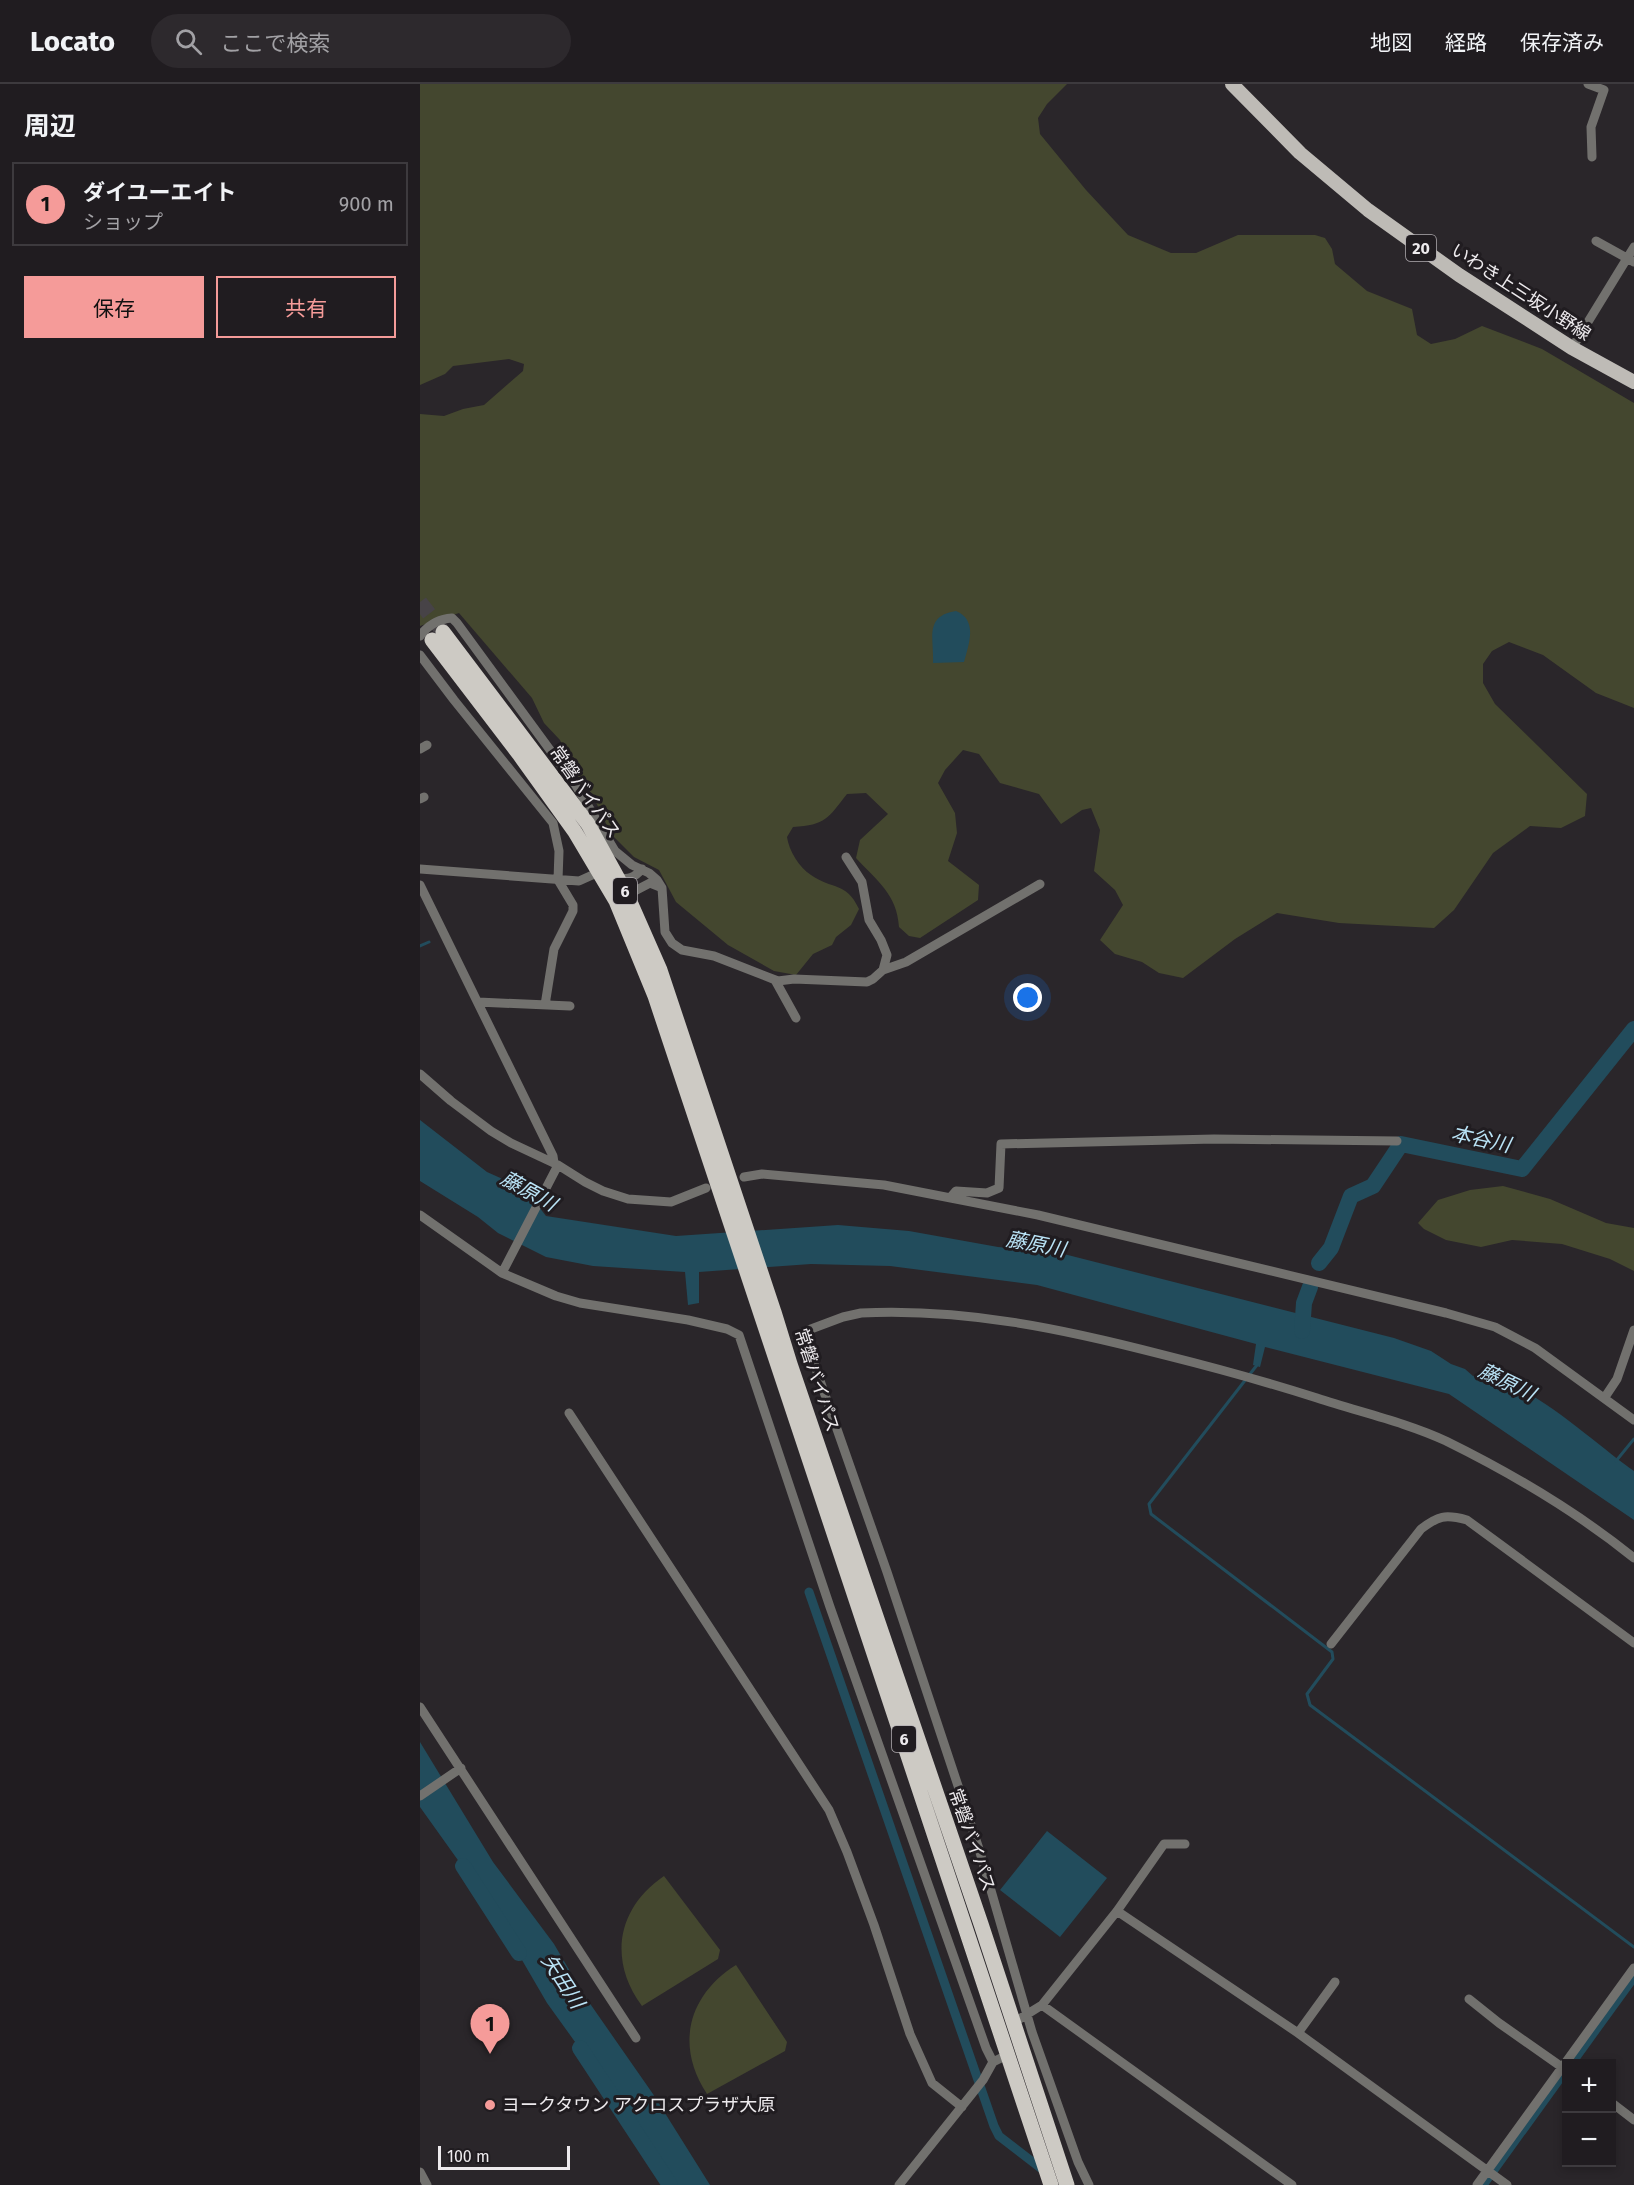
<!DOCTYPE html>
<html lang="ja">
<meta charset="utf-8">
<style>
:root{--surface:#201c20;--page:#2d292d;--text:#f1f3f6;--muted:#a2a1a5;--line:#3d3a3e;--accent:#f59b99}
body{margin:0;font-family:"Fira Sans","Noto Sans JP",sans-serif;background:var(--page);color:var(--text)}
.controls{position:absolute;right:18px;bottom:18px;display:grid;overflow:hidden;border-radius:0px;box-shadow:0 3px 9px #0003}
.controls button{width:54px;height:54px;display:grid;place-items:center;padding:0;border:0;border-bottom:2px solid var(--line);background:var(--surface);color:var(--text);font:30px sans-serif}
.scale{position:absolute;left:18px;bottom:15px;width:132px;box-sizing:border-box;padding-left:6px;border:3px solid #edeaed;border-top:0;font-size:16px;line-height:21px;white-space:nowrap;color:#edeaed;-webkit-text-stroke:4px #201c20;paint-order:stroke}
.you{position:absolute;left:608px;top:914px;width:21px;height:21px;margin:-15px;border:4px solid #fff;border-radius:50%;background:#1a73e8;box-shadow:0 0 0 9px #1a73e833}
.badge{display:grid;place-items:center;width:39px;height:39px;border-radius:50%;background:var(--accent);color:#111;font-size:20px;font-weight:700}
.pin{position:absolute;translate:-50% -50px;filter:drop-shadow(0 2px 3px #0008)}
.pin::after{content:'';position:absolute;top:32px;width:21px;height:18px;background:inherit;clip-path:polygon(0 0,100% 0,50% 100%)}
.list{margin:0;padding:0;list-style:none}
h2{display:flex;justify-content:space-between;align-items:center;height:78px;margin:0;padding:0 24px;font-size:26px}
h2 small{font-size:20px;font-weight:400;color:var(--muted)}
.list li{display:grid;grid-template-columns:39px 1fr auto;gap:18px;align-items:center;box-sizing:border-box;height:84px;margin:0 12px 12px;padding:0 12px;border:2px solid var(--line);border-radius:0px}
.list b{display:block;font-size:22px;white-space:nowrap}
.list p{margin:0;font-size:20px;white-space:nowrap;color:var(--muted)}
.list em{font-size:20px;font-style:normal;color:var(--muted)}
.actions{display:flex;gap:12px;padding:18px 24px}
.actions a{flex:1;padding:14px 0;border:2px solid var(--accent);border-radius:0px;text-align:center;font-size:21px;color:var(--accent)}
.actions .main{background:var(--accent);color:#111}
.icon{flex:none;width:33px;height:33px;fill:none;stroke:currentColor;stroke-width:2;stroke-linecap:round;stroke-linejoin:round}
.map{position:relative;flex:none;width:1214px;height:2101px;overflow:hidden}
header{display:flex;align-items:center;gap:36px;box-sizing:border-box;height:84px;padding:0 30px;background:var(--surface);border-bottom:2px solid var(--line)}
header strong{font-size:28px}
nav{display:flex;gap:33px;margin-inline-start:auto;font-size:21px}
.search{width:420px;height:54px;background:var(--page);display:flex;align-items:center;gap:15px;box-sizing:border-box;padding:0 21px;border-radius:33px;color:var(--muted);font-size:22px}
main{display:flex}
aside{flex:1;background:var(--surface)}
.map>svg:first-child{display:block}
.green{fill:#44472f}
.water{fill:#224c5c}
.lines{fill:none;stroke-linecap:round;stroke-linejoin:round}
.stream{stroke:#224c5c;stroke-width:3}
.canal{stroke:#224c5c;stroke-width:9}
.river{stroke:#224c5c;stroke-width:16}
.trunk-tunnel{stroke:#474347;stroke-width:15;stroke-dasharray:15 8;stroke-linecap:butt}
.minor{stroke:#72716e;stroke-width:9}
.primary{stroke:#bebbb6;stroke-width:14}
.trunk{stroke:#cdcac4;stroke-width:15}
.poi-dot{fill:#f59b99;stroke:#201c20;stroke-width:2}
.labels{text-anchor:middle;stroke-width:6;stroke-linejoin:round;paint-order:stroke}
.shield{fill:#201c20;stroke:#b0acb0;stroke-width:1.5}
.shield-label{font-size:16px;font-weight:bold;fill:#edeaed}
.street-label{font-size:18px;fill:#edeaed;stroke:#201c20}
.poi-label{font-size:18px;fill:#edeaed;stroke:#201c20;text-anchor:start}
.water-label{font-size:20px;font-style:italic;fill:#bae4f7;stroke:#201c20}
</style>
<header>
<strong>Locato</strong>
<div class="search"><svg class="icon" aria-label="search" viewBox="0 0 24 24"><circle cx="10" cy="10" r="6"/><path d="M15 15l6 6"/></svg>ここで検索</div>
<nav><a>地図</a><a>経路</a><a>保存済み</a></nav>
</header>
<main>
<aside>
<h2>周辺<small></small></h2>
<ul class="list">
<li><span class="badge">1</span><div><b>ダイユーエイト</b><p>ショップ</p></div><em>900 m</em></li>
</ul>
<div class="actions"><a class="main">保存</a><a>共有</a></div>
</aside>
<div class="map">
<svg width="1214" height="2101" viewBox="0 0 1214 2101">
<rect width="100%" height="100%" fill="#2a262a"/>
<!-- green -->
<path class="green" d="M0 0H647L627 20 618 34 620 50 666 106 708 151 751 169H776L818 151H895L905 154 912 165 915 180 947 207 992 225 997 251 1011 260 1035 255 1062 242 1122 265 1214 319V624L1176 609 1123 571 1089 558 1072 567 1063 580V599L1075 620 1167 710 1165 732 1141 744 1110 742 1073 769 1034 826 1014 844 919 839 857 829 815 855 763 894 739 889 722 878 695 870 680 856 703 821 695 806 674 787 680 746 671 724 662 726 641 740 619 710 580 699 559 670 543 666 525 686 518 699 535 729 537 749 528 777 559 801 558 816 500 854 489 852 479 843C477 810 457 797 436 774L440 756 468 730 446 709 427 710C408 734 406 741 373 743L367 753C369 767 379 783 391 791 412 806 426 797 439 825L431 841 416 853 412 861 393 870 376 891 354 887 308 861 256 818 239 786 214 773 191 750 172 710 153 686 140 656 124 639 112 614 39 529 0 542V330L24 332 43 325 64 321 103 287 104 280 89 275 33 282 25 290 0 301Z
M1083 1102 1130 1115 1186 1139 1214 1144V1187L1190 1175 1142 1160 1092 1156 1061 1163 1026 1156 1004 1145 998 1139 1018 1116 1050 1106Z
M244 1792 300 1866 298 1875 222 1922C188 1876 197 1824 244 1792Z
M316 1881 367 1958 365 1967 287 2010C255 1962 268 1911 316 1881Z"/>
<!-- water -->
<path class="water" d="M536 527C558 536 549 560 544 578L513 579C514 554 504 532 536 527Z
M0 1036 67 1088 105 1105 126 1132 256 1152 418 1141 489 1147 578 1163 636 1168 974 1254 1011 1267 1031 1280 1045 1285 1053 1292C1097 1285 1177 1362 1214 1387V1436L1029 1310 845 1263 840 1283 833 1281 836 1260 617 1201 470 1182 391 1180 279 1188V1219L268 1221 265 1188 173 1182 126 1173 78 1149 58 1133 0 1097Z
M0 1658 73 1778 134 1860 164 1911 233 2010 290 2101H249L199 2019 127 1919 70 1821 0 1723Z
M627 1747 687 1794 640 1853 580 1806Z"/>
<g class="lines">
<!-- stream -->
<path class="stream" d="M0 862 9 858
M837 1281 729 1420 731 1430 912 1568 913 1575 887 1610 890 1621 1214 1863
M1196 1377 1214 1355"/>
<!-- canal -->
<path class="canal" d="M389 1508 574 2042 579 2052 627 2089
M1151 1980 1214 1893
M1063 2101 1146 1986"/>
<!-- river -->
<path class="river" d="M899 1179 911 1164 931 1112 953 1102 981 1060 1102 1085 1214 945
M882 1247 884 1219 890 1203
M43 1782 99 1869
M160 1964 250 2101"/>
<!-- trunk-tunnel -->
<path class="trunk-tunnel" d="M0 518 23 548"/>
<!-- minor -->
<path class="minor" d="M1168 0 1184 6 1171 43 1172 73
M1176 157 1214 178
M1152 264 1214 163
M0 552C8 541 19 535 32 534L37 539 155 700 195 767 212 781 229 789 237 796 242 804 245 848 252 859 262 866 294 872 358 897 374 895 447 898 453 895 463 886 467 871 461 856 449 836 442 798 426 773
M0 571 34 616 133 739 139 767 138 796 153 821V827L134 865 125 921
M0 665 7 661
M0 715 4 713
M0 785 159 797 179 788
M197 793C208 797 215 793 222 785
M0 801 133 1072 134 1079
M207 811 230 799 240 803
M463 886 486 878 620 800
M355 896 376 934
M58 918 150 922
M0 990 31 1017 71 1047 91 1059 138 1081 165 1098 183 1107 208 1115 251 1118 286 1104
M324 1093 342 1090 464 1101 618 1131 1026 1229 1075 1243 1115 1264 1214 1336
M530 1114 536 1107 567 1109 579 1104 581 1060 794 1055 977 1057
M0 1131 82 1189 136 1212 160 1219 268 1236 307 1245 319 1251 410 1523 566 1964 573 1978
M82 1189 138 1081
M1185 1313 1197 1295 1214 1246
M149 1329 409 1726 427 1768 454 1841 490 1950 512 1999 542 2023
M911 1560 1001 1445C1018 1432 1025 1430 1047 1436L1214 1559
M0 1623 216 1954
M0 1712 41 1684
M697 1827 878 1949 1087 2101
M1049 1915 1079 1939 1146 1986
M622 1921 872 2101
M593 1939 622 1921 697 1827 744 1760H765
M878 1949 915 1898
M1192 2019 1214 2036
M0 2088 7 2101
M479 2101 563 1996 573 1978 589 1970
M669 2101 658 2078 612 1948 559 1765 467 1488 383 1248 423 1233 441 1229C545 1224 644 1245 744 1271 796 1284 847 1298 897 1314 939 1328 985 1338 1026 1357 1091 1389 1157 1428 1214 1474
M1057 2101 1214 1884"/>
<!-- primary -->
<path class="primary" d="M812 0 880 69 948 126 1039 191 1152 264 1214 298"/>
<!-- trunk -->
<path class="trunk" d="M23 548 168 740 207 811 240 886 354 1228 370 1280 561 1840 647 2101
M12 556 99 670 155 748 196 817 235 912 631 2101"/>
</g>
<!-- markers -->
<circle class="poi-dot" cx="70" cy="2021" r="6"/>
<g class="labels">
<!-- shield labels -->
<g class="shield">
<rect x="986" y="151" width="30" height="26" rx="4.5"/>
<rect x="193" y="794" width="24" height="26" rx="4.5"/>
<rect x="472" y="1642" width="24" height="26" rx="4.5"/>
</g>
<g class="shield-label">
<text x="1001" y="170">20</text>
<text x="205" y="813">6</text>
<text x="484" y="1661">6</text>
</g>
<!-- street labels -->
<g class="street-label">
<text transform="translate(1101 208) rotate(33)" y="6">いわき上三坂小野線</text>
<text transform="translate(165 708) rotate(55)" y="6">常磐バイパス</text>
<text transform="translate(397 1296) rotate(72)" y="6">常磐バイパス</text>
<text transform="translate(552 1756) rotate(71)" y="6">常磐バイパス</text>
</g>
<!-- poi labels -->
<g class="poi-label">
<text x="82" y="2027">ヨークタウン アクロスプラザ大原</text>
</g>
<!-- water labels -->
<g class="water-label">
<text transform="translate(1061 1055) rotate(12)" y="7">本谷川</text>
<text transform="translate(109 1107) rotate(29)" y="7">藤原川</text>
<text transform="translate(616 1160) rotate(11)" y="7">藤原川</text>
<text transform="translate(1087 1298) rotate(26)" y="7">藤原川</text>
<text transform="translate(143 1897) rotate(57)" y="7">矢田川</text>
</g>
</g>
</svg>
<div class="controls">
<button>+</button>
<button>−</button>
</div>
<div class="scale">100 m</div>
<div class="you"></div>
<div class="pin badge" style="left:70px;top:1970px">1</div>
</div>
</main>
